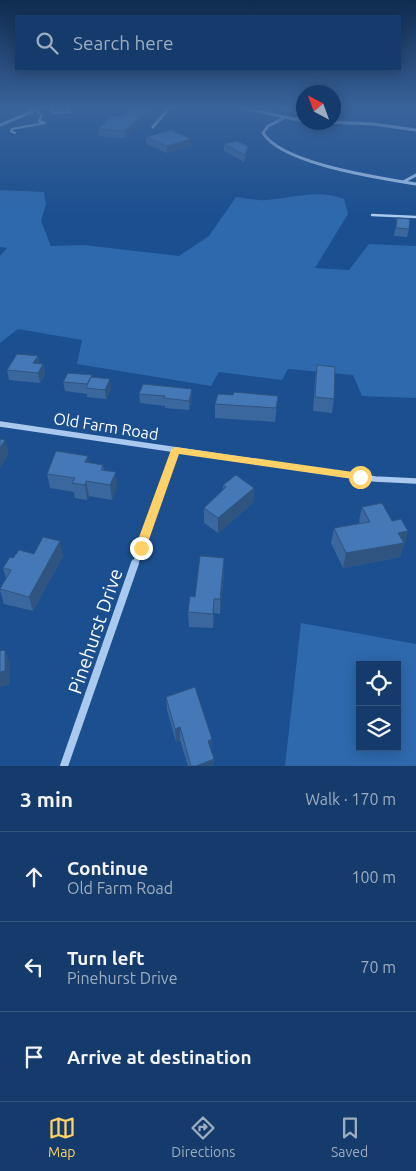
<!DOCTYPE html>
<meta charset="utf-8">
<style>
:root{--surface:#143b6b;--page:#214673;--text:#f1f3f6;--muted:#9dadc1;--line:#33557e;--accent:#ffd166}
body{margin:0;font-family:Ubuntu,sans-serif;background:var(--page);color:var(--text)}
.controls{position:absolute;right:15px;bottom:15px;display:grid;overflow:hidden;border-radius:0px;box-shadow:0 2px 12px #0003}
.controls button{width:45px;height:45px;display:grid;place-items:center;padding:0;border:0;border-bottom:1px solid var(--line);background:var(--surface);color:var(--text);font:25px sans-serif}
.compass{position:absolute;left:296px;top:85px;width:45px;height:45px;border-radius:50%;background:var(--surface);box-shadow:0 2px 12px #0003;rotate:319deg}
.stop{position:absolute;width:15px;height:15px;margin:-11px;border:4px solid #ffd166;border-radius:50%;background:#fff}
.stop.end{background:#ffd166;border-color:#fff;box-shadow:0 1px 5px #0008}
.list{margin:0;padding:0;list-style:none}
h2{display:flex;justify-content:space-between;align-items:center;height:65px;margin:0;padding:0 20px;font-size:21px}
h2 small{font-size:16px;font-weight:400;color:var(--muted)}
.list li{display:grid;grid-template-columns:32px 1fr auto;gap:15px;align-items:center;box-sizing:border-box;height:90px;padding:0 20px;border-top:1px solid var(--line)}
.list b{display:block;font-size:19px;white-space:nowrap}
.list p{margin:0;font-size:16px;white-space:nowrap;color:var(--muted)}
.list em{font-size:16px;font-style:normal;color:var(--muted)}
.icon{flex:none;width:28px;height:28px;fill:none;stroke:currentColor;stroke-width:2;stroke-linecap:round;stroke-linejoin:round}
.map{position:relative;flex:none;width:416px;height:766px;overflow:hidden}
.search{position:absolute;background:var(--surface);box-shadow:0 2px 12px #0003;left:15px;right:15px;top:15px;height:55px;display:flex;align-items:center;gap:12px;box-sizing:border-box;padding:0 18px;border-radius:0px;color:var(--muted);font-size:19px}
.sheet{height:335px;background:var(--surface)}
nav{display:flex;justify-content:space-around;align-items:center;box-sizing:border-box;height:70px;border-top:1px solid var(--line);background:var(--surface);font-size:14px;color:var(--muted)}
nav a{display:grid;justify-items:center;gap:2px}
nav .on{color:var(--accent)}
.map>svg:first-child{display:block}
.green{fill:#2e69ad;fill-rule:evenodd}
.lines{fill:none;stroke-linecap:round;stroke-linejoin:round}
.lane-far1{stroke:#a9c9ee;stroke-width:2}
.lane{stroke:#a9c9ee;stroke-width:2.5}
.street-far2{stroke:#a9c9ee;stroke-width:3}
.street-far1{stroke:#a9c9ee;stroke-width:5.5}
.street{stroke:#a9c9ee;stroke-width:8}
.wall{fill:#3a679d}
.shaded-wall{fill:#305480}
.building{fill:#4478b7;stroke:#305480}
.route{fill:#ffd166}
.labels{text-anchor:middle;stroke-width:5;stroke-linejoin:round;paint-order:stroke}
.street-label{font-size:16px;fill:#fff;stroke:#1b4f8f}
.near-street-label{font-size:19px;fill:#fff;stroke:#1b4f8f}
</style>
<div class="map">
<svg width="416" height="766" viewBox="0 0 416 766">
<rect width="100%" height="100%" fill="#1b4f8f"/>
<!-- green -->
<path class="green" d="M0 190 44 192 46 204 41 221 51 246 84 245 179 256 209 236 236 197C246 198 257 201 267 200 294 198 317 189 344 199L348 214 315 268 349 270 369 244 416 246V398L362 396 353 375 288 369 282 380 219 372 211 386 77 364 82 340 18 329 0 343V256L7 248 0 247Z
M301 623 416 644V766H285ZM360 665H397V747H360Z"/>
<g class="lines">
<!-- lane-far1 -->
<path class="lane-far1" d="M51 108 53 113 69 112 66 108
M282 108 301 114 295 120
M15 133 11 131 12 129 45 123 39 121 42 115 35 111"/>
<!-- lane -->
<path class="lane" d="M372 215 416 217"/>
<!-- street-far2 -->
<path class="street-far2" d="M243 108 304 121
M284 118 268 126 263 133C282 164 380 178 416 184
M326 122 373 124 416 130
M0 125 41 108
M153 127 169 108
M403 182 416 175"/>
<!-- street-far1 -->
<path class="street-far1" d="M0 424 375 479 416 481
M135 565 175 450"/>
<!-- street -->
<path class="street" d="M64 766 135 563"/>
</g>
<!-- wall -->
<path class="wall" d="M133 108 125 138 99 136 98 129 123 116Z
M146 137 191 139V146L167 153 146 144Z
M224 144 248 146 247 153 244 162 224 151Z
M397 218 409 229 407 237 394 236Z
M38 356 39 364H43L45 374 40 383 9 380 7 370Z
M317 365 334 399 332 413 313 411 315 379Z
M92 377 111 389 106 399 87 397V394L65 391 63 382Z
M192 389V398L189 410 165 408V406L140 403 139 394Z
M233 395 278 396 275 422 215 418V404Z
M89 463 103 465 104 471 117 487 112 500 89 496 87 500 75 498 74 492 50 488 47 474Z
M223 485 254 488 253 503 218 533 204 523V508L223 490Z
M362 507 392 521 408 531 400 557 343 568 331 543 334 528 360 523 359 521Z
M34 554 63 556 33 611 4 604 0 590V589L6 578 3 568 13 558Z
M224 558V573L220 614 214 613 213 628 189 627 188 612 195 597Z
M166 697 212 752 214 759V766H188L180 740 176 742 167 710Z"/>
<!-- shaded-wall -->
<path class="shaded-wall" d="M151 108H159L125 138 124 131Z
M191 139V146L167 153V146Z
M248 146 247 153 244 162 245 155Z
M38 356 39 365 33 363Z
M43 364 45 374 40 383 38 373Z
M110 379 111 389 106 399 105 390Z
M192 389V398L189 410V401Z
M5 440 9 454 0 468V448Z
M88 456 90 470 85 462Z
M116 472 117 487 112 500 110 485Z
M86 481 89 496 87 500 85 485Z
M254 488 253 503 218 533V518Z
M408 531 400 557 343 568 346 553 398 533Z
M60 541 63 556 33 611 29 597Z
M224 558V573L220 614V599Z
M214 599V613L213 628V614Z
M5 650 10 664V685L0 687V672Z
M180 727V740L176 742 175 729Z
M212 739V752L208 741Z
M214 759V766H196Z"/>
<!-- building -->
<path class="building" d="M133 108H151L124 131 98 129 112 116H123Z
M171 130 191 139 167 146 146 137Z
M237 141 248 146 245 155 224 144Z
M397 218 410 219 409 229 396 228Z
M17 354 38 356 33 363 43 364 38 373 7 370Z
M317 365 335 367 334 399 315 397Z
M68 373 92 375 87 384 63 382Z
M91 377 110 379 105 390 86 388Z
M143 384 192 389 189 401 164 398 165 396 139 394Z
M234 392 278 396 276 408 215 404 218 394 233 395Z
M0 439 5 440 0 448Z
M56 451 88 456 85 462 103 465 101 470 116 472 110 485 86 481 85 485 72 483 75 478 47 474Z
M236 475 254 488 218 518 204 508 226 487 223 485Z
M382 503 392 521 401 519 408 531 398 533 404 543 346 553 334 528 370 522 362 507Z
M43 537 60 541 29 597 0 589 11 570 3 568 10 557 13 558 19 550 34 554Z
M200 556 224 558 220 599H214L213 614 188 612 190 596 195 597Z
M5 650V671L0 672V651Z
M195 687 212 739 208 741 214 759 196 766H191L180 727 175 729 166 697Z"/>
<!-- sky -->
<linearGradient id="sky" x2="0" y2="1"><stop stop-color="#0f2b4f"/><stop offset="0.5" stop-color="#39639b"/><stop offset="1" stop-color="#39639b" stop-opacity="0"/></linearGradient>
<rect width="416" height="215" fill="url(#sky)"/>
<!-- route -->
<path class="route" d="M175 447 360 473 365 477 360 480 179 454 146 548 141 553 137 552 135 548 171 450Z"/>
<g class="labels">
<!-- street labels -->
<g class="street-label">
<text transform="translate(106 426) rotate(9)" y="6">Old Farm Road</text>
</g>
<!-- near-street labels -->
<g class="near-street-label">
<text transform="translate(95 631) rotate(-71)" y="7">Pinehurst Drive</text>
</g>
</g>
</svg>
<div class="controls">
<button><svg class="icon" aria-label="locate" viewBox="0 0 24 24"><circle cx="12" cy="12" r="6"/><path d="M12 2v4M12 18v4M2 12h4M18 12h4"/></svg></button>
<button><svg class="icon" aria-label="layers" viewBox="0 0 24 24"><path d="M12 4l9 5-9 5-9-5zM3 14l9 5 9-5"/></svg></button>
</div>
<svg class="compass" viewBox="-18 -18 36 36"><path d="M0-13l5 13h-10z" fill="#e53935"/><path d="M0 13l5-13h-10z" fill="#9dadc1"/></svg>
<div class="stop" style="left:360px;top:477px"></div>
<div class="stop end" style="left:141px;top:548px"></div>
<div class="search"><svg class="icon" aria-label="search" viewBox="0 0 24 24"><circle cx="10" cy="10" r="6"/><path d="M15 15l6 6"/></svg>Search here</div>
</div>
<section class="sheet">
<h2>3 min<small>Walk · 170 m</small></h2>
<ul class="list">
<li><svg class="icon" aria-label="ahead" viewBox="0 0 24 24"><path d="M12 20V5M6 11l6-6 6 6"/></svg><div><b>Continue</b><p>Old Farm Road</p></div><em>100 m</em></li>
<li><svg class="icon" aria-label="left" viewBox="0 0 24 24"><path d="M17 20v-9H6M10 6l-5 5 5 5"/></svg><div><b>Turn left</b><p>Pinehurst Drive</p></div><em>70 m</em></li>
<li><svg class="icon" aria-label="arrive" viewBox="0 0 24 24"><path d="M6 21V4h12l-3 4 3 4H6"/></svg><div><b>Arrive at destination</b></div></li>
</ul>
</section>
<nav>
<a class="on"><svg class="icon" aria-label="map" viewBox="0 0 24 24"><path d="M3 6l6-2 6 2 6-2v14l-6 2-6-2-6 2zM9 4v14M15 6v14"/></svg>Map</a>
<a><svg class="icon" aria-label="directions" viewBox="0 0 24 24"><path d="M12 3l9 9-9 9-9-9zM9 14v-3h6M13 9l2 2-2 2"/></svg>Directions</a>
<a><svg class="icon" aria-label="saved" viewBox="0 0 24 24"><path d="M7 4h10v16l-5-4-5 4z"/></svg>Saved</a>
</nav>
